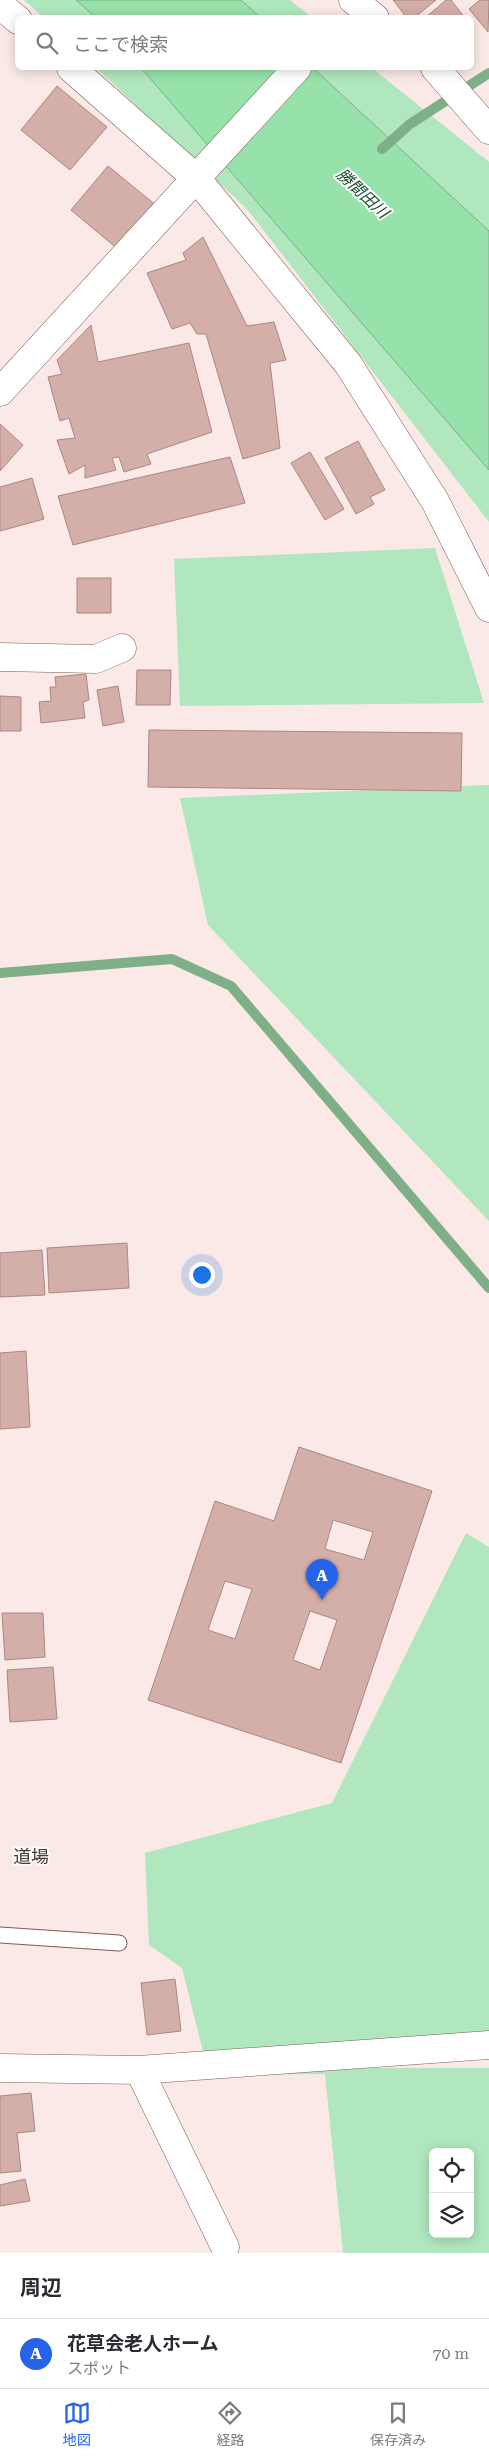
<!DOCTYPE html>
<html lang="ja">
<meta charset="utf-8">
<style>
:root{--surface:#fff;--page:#f7f7f7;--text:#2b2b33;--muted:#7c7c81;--line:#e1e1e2;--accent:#2563eb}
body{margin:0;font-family:"Roboto Serif","Noto Sans JP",serif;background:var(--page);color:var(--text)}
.controls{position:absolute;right:15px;bottom:15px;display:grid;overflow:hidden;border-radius:8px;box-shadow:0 2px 12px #0003}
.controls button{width:45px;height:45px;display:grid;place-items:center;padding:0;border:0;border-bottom:1px solid var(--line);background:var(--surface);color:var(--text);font:25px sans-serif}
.you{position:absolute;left:201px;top:1274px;width:18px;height:18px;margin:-12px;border:4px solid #fff;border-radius:50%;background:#1a73e8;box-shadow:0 0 0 8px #1a73e833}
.badge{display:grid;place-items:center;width:32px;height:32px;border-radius:50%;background:var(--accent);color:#fff;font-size:16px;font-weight:700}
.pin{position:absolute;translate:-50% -41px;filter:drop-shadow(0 1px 2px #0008)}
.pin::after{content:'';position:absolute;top:26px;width:18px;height:15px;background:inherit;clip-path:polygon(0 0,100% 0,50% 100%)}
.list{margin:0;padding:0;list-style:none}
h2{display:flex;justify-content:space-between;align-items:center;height:65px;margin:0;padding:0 20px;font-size:21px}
h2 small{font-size:16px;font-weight:400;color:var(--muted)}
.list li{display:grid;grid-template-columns:32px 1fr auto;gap:15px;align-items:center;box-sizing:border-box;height:70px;padding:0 20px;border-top:1px solid var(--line)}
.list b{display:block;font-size:19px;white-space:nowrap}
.list p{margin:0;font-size:16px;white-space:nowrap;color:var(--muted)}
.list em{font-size:16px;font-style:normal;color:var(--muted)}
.icon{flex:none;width:28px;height:28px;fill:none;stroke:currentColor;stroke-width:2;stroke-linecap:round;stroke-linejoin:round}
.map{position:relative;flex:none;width:489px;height:2253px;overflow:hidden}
.search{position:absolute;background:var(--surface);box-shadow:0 2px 12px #0003;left:15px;right:15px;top:15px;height:55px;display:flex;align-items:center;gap:12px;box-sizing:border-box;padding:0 18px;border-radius:8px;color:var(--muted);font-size:19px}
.sheet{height:135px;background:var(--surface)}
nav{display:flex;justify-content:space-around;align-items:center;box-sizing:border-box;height:70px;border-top:1px solid var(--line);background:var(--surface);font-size:14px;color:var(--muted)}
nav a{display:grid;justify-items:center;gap:2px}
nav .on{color:var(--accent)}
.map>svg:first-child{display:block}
.green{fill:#b0e7be;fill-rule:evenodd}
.water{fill:#96e2aa;stroke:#7faf87}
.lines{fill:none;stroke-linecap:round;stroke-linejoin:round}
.stream{stroke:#7faf87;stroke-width:10}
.building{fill:#d4aea8;stroke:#ac8781;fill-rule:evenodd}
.service-casing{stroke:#7f5d57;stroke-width:17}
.minor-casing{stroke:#7f5d57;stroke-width:29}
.service{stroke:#fff;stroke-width:15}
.minor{stroke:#fff;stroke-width:28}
.labels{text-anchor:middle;stroke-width:4;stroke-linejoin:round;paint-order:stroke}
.water-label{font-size:16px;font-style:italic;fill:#164d2a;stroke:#fbfbfb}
.quarter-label{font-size:18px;fill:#483936;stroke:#fbfbfb}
</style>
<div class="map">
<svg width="489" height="2253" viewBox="0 0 489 2253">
<rect width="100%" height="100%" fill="#fae9e7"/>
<!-- green -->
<path class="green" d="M24 0H290L311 17H43Z
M96 68H372L489 162V522L247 209Z
M435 548 484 703 180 706 174 559Z
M489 785V1221L208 925 180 798Z
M466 1533 489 1547V2038L359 2051 371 2068H489V2253H343L325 2074 209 2075 182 1968 149 1945 145 1853 332 1803ZM433 2152H470V2234H433Z"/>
<!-- water -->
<path class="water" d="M76 0H241L260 17H95Z
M141 68H313L489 231V470Z"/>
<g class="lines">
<!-- stream -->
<path class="stream" d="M382 149 410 124 489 73
M0 973 172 959 231 986 489 1288"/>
</g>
<!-- building -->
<path class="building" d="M393 0H436L414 18H407Z
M446 0H451L465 18H425Z
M480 0H489L488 32 469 9Z
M57 86 107 127 70 170 21 130Z
M108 166 157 206 120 251 71 210Z
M203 237 247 326 274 322 286 360 270 363 280 448 243 459 206 334H197L190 323 172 329 147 273 186 260 183 253Z
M91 325 98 362 189 343 212 432 147 454 151 464 124 472 119 457 112 458 116 470 85 478V465L69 474 57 440 75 438 69 418 60 421 48 377 62 374 57 360Z
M0 424 23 445 0 471Z
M358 441 385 490 370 497 374 504 356 514 325 458Z
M310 452 344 509 325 520 291 463Z
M230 457 245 503 73 545 58 496Z
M32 478 44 519 0 531V487Z
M77 578H111V613H77Z
M137 670H171L170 705H136Z
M86 674 89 700 83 702 85 718 41 723 39 702 51 701 50 687H56L55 677Z
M118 686 124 722 103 726 97 690Z
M0 696 21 697V731H0Z
M149 730 462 733 461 791 148 787Z
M127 1243 129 1288 49 1293 47 1248Z
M42 1250 45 1295 0 1297V1253Z
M26 1351 30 1427 0 1429V1353Z
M299 1447 432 1491 341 1763 148 1700 215 1501 274 1521ZM333 1520 373 1532 364 1560 325 1549ZM225 1581 252 1589 235 1639 208 1630ZM310 1611 337 1620 320 1670 293 1660Z
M2 1613H43L45 1657 5 1660Z
M53 1667 57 1719 10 1722 7 1670Z
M175 1979 181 2031 147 2035 141 1983Z
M31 2093 35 2131 17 2133 21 2171 0 2173V2096Z
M25 2179 30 2201 0 2206V2185Z"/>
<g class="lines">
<defs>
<path id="service" d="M0 1935 119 1943"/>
<path id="minor" d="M353 0 375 18
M0 5 18 20
M71 68 197 179 348 364 435 501 489 608
M435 68 489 130
M0 392 297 68
M0 657 96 659 122 648
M0 2068 139 2070 489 2045
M139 2070 225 2247"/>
</defs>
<!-- service casing -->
<use href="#service" class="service-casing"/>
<!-- minor casing -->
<use href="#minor" class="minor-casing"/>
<!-- service -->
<use href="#service" class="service"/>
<!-- minor -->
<use href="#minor" class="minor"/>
</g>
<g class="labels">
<!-- water labels -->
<g class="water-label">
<text transform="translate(363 193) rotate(43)" y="6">勝間田川</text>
</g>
<!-- quarter labels -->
<g class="quarter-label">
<text x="31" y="1863">道場</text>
</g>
</g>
</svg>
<div class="controls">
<button><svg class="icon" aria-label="locate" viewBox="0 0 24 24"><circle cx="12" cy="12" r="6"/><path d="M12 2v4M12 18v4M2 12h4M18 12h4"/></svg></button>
<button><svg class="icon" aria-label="layers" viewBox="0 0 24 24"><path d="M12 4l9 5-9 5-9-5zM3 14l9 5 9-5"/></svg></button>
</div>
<div class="you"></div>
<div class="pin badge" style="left:322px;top:1600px">A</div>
<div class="search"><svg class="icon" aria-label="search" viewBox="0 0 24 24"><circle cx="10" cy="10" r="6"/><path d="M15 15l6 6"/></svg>ここで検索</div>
</div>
<section class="sheet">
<h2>周辺<small></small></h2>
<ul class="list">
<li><span class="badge">A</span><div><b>花草会老人ホーム</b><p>スポット</p></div><em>70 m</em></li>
</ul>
</section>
<nav>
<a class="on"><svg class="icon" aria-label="map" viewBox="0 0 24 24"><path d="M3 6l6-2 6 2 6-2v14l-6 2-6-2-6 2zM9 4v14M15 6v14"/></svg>地図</a>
<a><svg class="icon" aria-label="directions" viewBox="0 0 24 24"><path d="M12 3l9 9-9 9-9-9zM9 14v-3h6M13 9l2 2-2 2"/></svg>経路</a>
<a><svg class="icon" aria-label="saved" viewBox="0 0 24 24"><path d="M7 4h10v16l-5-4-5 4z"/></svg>保存済み</a>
</nav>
